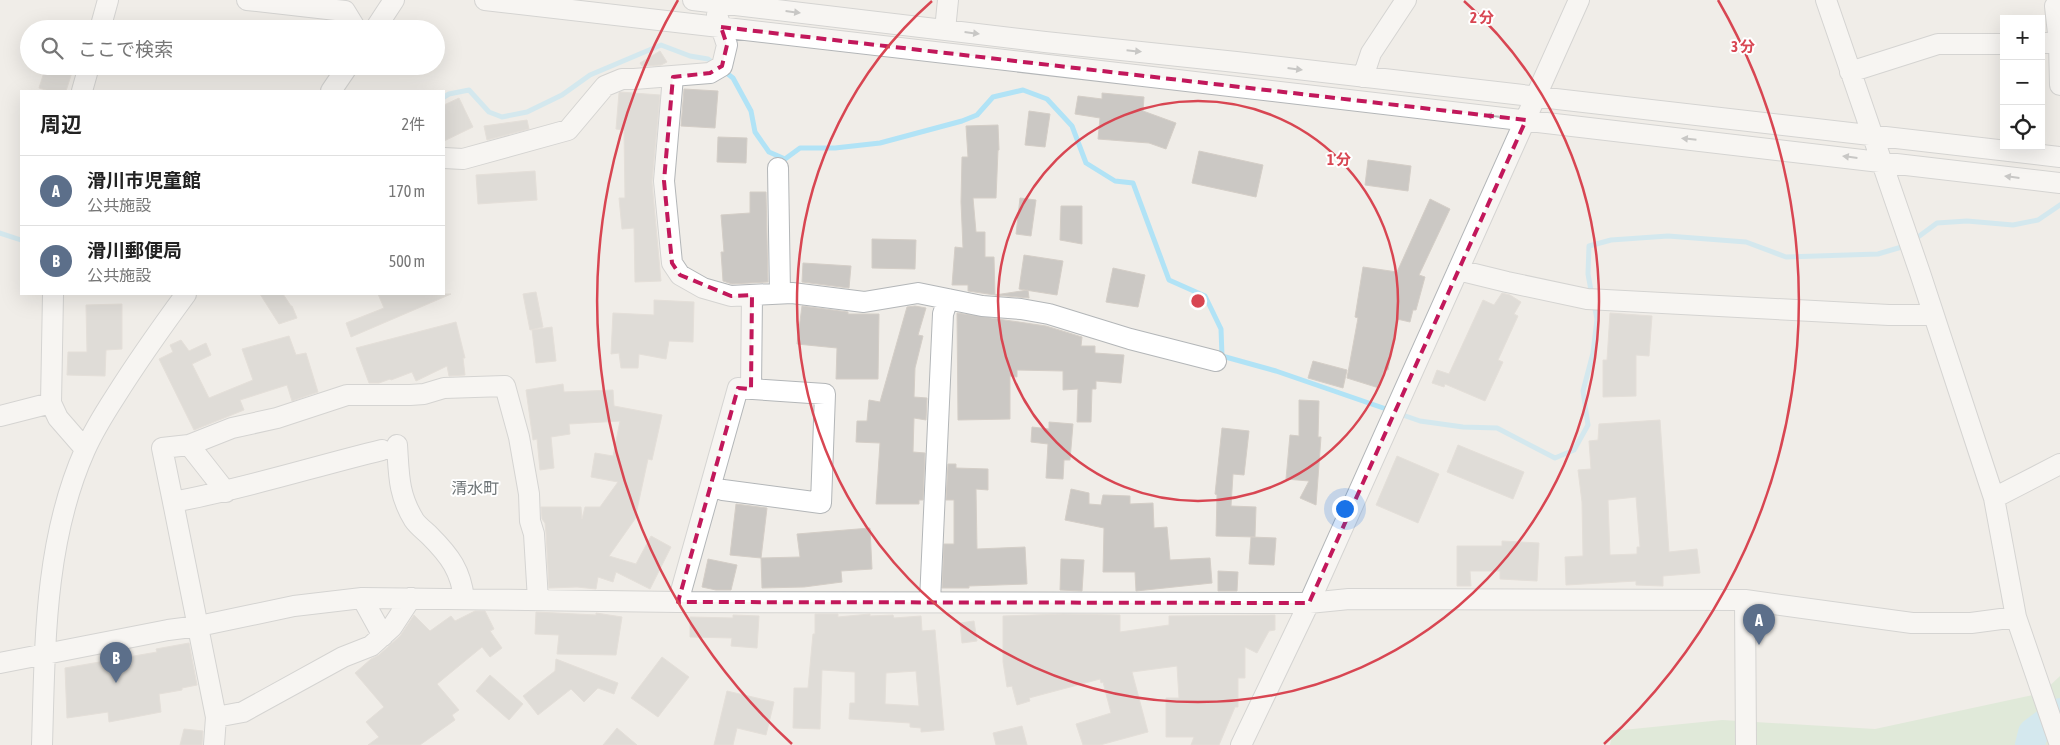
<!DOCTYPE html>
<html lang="ja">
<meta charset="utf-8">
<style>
:root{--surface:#fff;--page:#f6f6f6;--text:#222;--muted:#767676;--line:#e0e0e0;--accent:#d84652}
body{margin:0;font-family:"Asap Condensed","Noto Sans JP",sans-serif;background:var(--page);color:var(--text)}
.controls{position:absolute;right:15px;top:15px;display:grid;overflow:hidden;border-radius:0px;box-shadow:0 5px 20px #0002}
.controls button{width:45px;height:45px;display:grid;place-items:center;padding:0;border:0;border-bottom:1px solid var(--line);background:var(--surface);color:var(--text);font:25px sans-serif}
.you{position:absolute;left:1344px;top:508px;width:18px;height:18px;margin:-12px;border:4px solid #fff;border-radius:50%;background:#1a73e8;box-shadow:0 0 0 8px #1a73e833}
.badge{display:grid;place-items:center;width:32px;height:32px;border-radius:50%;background:var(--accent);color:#fff;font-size:16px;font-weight:700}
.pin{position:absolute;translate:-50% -41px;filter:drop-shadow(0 1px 2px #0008)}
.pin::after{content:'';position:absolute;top:26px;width:18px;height:15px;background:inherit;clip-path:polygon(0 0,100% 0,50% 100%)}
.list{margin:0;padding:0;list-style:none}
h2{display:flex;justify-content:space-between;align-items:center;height:65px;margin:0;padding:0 20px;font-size:21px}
h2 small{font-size:16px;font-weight:400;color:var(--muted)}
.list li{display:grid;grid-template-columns:32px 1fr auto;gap:15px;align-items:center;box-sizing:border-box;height:70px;padding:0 20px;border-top:1px solid var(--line)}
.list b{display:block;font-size:19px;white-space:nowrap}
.list p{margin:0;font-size:16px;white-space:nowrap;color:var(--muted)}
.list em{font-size:16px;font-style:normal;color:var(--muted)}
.icon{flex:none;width:28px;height:28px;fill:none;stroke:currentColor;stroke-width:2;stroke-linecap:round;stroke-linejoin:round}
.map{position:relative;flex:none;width:2060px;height:745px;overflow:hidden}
.search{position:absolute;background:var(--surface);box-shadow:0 5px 20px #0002;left:20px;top:20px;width:425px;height:55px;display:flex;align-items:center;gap:12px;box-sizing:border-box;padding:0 18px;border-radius:28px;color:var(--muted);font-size:19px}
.panel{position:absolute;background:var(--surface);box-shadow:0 5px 20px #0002;left:20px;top:90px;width:425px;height:205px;border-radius:0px}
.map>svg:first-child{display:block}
.green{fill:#cce4c8}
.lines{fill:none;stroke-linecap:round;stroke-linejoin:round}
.stream{stroke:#b1e3f6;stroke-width:5}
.river{stroke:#b1e3f6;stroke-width:30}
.building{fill:#cbc8c4;stroke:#d4cec7;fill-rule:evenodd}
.minor-casing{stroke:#b3b6b8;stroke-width:22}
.minor{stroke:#fff;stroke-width:20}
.oneway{fill:#979a9c}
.marked{fill:none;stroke:#c2185b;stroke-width:4;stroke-dasharray:10 6;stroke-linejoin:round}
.ring{fill:none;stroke:#d84652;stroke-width:2.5}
.labels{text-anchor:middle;stroke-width:4;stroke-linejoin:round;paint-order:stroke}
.neighbourhood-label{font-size:16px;fill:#707678;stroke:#fff}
.centre{fill:#d84652;stroke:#fff;stroke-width:2.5}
.ring-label{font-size:15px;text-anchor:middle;font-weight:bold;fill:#d84652;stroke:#fff;stroke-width:4;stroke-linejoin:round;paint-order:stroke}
</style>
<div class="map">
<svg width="2060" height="745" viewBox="0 0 2060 745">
<rect width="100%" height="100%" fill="#f0ede8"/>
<!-- green -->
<path class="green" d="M2060 676V745H1610L1613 731 1722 720 1875 729 2042 693Z"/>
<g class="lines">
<!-- stream -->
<path class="stream" d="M724 71 733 78 751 111 755 132 769 152 785 159 800 148H835L880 143 962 121 977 115 993 97 1023 90 1047 99 1072 126 1086 163 1115 181 1133 183 1169 280 1205 296 1221 329 1222 356 1276 371 1389 410
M444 97 449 94 469 90 489 112 502 117 527 112 562 95 590 75 661 45 690 56 708 59 715 64
M0 233 21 240
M1914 240 1937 223 1967 221 2013 225 2038 220 2060 205
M1592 296 1588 274 1589 246 1611 240 1668 236 1746 242 1786 257 1878 254 1905 246
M1397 413 1420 421 1463 427 1497 428 1555 458 1574 450 1588 425 1583 391 1593 353 1597 319 1594 304"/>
<!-- river -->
<path class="river" d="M2030 745 2033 733 2060 713"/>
</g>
<!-- building -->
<path class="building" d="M660 51 667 62 661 65 642 66 640 63Z
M46 66H74L66 91H49L39 88Z
M684 89 718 91 715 128 681 126Z
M620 92 660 95 652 182 661 281 635 282 634 228 622 229 619 198H625L624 130 616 129 619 93Z
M1102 93 1144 97 1143 111 1176 123 1166 149 1149 143 1098 139 1100 118 1075 114 1078 96 1102 99Z
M459 98 473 127 444 141V105Z
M1029 111 1050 114 1045 147 1025 145Z
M527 120 529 129 487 140 484 126Z
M998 125 999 150H998L996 198H973L976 232H985V257H994L995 295 968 291V285H952L955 247 963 248 961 202 962 157H968L966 126Z
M718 137 747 138 746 163 717 162Z
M1199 151 1263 165 1256 197 1192 183Z
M1368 160 1411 166 1408 191 1365 185Z
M535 171 537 200 478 204 476 175Z
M750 192H766L768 282 732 284 723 281 721 252H724L721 215 750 213Z
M1020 198 1036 200 1031 236 1016 234Z
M1430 199 1450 209 1419 275 1425 277 1416 310H1413L1410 322 1397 319 1388 370 1384 369 1379 388 1347 378 1358 318 1355 317 1363 267 1397 272Z
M1061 206H1082V244L1060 240Z
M872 239 916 240 915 269 872 268Z
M1024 255 1063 261 1057 295 1019 289Z
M803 263 851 266 849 288 802 282Z
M1113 268 1145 275 1138 307 1106 302Z
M1028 290 1029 298 995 295Z
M536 292 543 327 530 330 523 294Z
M1502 293 1510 295 1521 302 1514 314 1518 316 1498 360 1503 362 1485 401 1445 384 1444 387 1432 383 1437 370 1449 374 1483 300 1494 305Z
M260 294H283L291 306H292L297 318 279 324Z
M378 294H451L351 337 346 323 384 308Z
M654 300 694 302 693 342 669 341 666 359 639 354 638 368H621L619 353 611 354 613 313 654 315Z
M122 304V349L106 350 105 376 67 375 68 352H87L86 305Z
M802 306 848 312V314H879L878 379H836L837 348 797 344Z
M915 306 926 308 918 335 923 336 915 368 914 397 927 398 926 420 914 418 913 452 925 453 923 500H919V504H876L880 443 856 442 857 421H867L869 400 880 402 907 307Z
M957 313 1046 326 1082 337 1081 346H1095V353L1124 355 1121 383 1096 381V389H1092L1091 422H1077L1078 389 1063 390V371L1017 370V377L1010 376V419L958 420Z
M1610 313 1652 316 1649 356 1636 355V396L1603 397V360H1607Z
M456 322 465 358H463L465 375 449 376 447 366 416 381 412 372 391 380 390 379 379 383H369L356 348Z
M552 327 556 361 536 363 532 330Z
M289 336 296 355 306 353 318 392 292 401 287 385 240 400 244 410 194 430 159 359 173 352 170 345 181 340 189 351 206 343 211 355 192 364 209 398 253 380 242 349Z
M1313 361 1347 370 1343 388 1308 378Z
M563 384 564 392 613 390 614 406 662 415 652 460 648 459 635 519 609 556 636 564 651 536 671 547 650 589 616 572 613 582 598 577 596 589 577 587 549 588 546 533 545 523 542 519 541 507H581L582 519 585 507H600L618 482 591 477 595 453 613 456 620 421 569 424 570 434 551 437 554 468 540 470 537 439 533 440 526 390Z
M1299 400 1319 401 1318 437H1321L1316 505 1300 498 1309 481 1286 479 1290 435 1299 436Z
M1660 420 1669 552 1697 549 1700 573 1663 576V586L1636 585V581L1566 585 1565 557 1583 556 1582 502 1578 470 1591 469 1589 441 1598 440 1599 424ZM1636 497 1640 547H1637V554L1610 555 1608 500Z
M1049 422 1073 424 1070 460H1064L1063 479 1046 478 1048 444 1031 442 1032 427 1049 429Z
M1222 428 1249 431 1244 475 1233 474 1231 506 1256 507 1255 537 1216 536 1217 495 1215 494Z
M1458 445 1524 472 1513 499 1447 472Z
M1397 456 1439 474 1418 523 1376 505Z
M948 464H956V468L988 469V490L976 489 977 549 1025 547 1027 584 969 586V588H942L944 544H954V500H946Z
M1071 489 1089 493V504L1101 505 1103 495 1130 496V504L1153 503 1154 528 1167 527 1170 560 1210 558 1212 583 1136 591 1135 572H1103L1104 528 1065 520Z
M736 504 767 508 761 558 730 555Z
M870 528 872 569 841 571 842 582 804 587 762 588 761 558 800 557 797 534Z
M1251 537 1276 538 1274 565 1249 564Z
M1502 541 1539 543 1537 581 1500 579V571H1470L1471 586H1457V546H1502Z
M708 559 737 565 731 590H716L702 587Z
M1061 559 1084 560 1082 591 1060 590Z
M1218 571 1238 572 1237 591H1218Z
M475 611H485L494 629 490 631 502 648 490 657 482 647 437 684 459 710 452 715 455 720 420 745H368L379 737 366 722 384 707 355 673 371 659 379 655 400 636 414 615 430 631 451 616 455 621Z
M536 612 596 615V613L622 617 616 655 557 654 559 635 535 634Z
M815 614H838V617L870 614V616L893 615 894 618 921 616 922 631 935 630 944 730 921 732V728L910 727V723L849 719 850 703H855V672L822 670 820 729 793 728 794 688H808L813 634H815ZM916 671 919 706 885 704 886 673Z
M1063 614 1120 615V632L1169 625V616L1275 615V630L1269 631 1257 653 1245 647V678H1238V707H1235L1219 745H1191L1194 737H1166V698H1179L1177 666 1132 672 1148 732 1100 745H1083L1076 724 1111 713 1103 682 1101 683 1100 679 1029 698 1030 701 1017 705 1012 686 1007 687 1003 662V616Z
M733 615 759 616 757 648 731 646 732 638 690 637V617L733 618Z
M974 621 977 641 962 643 960 623Z
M189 643 197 685 182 688V690L159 694 161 712 109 722 108 712 67 718 65 668 157 652 156 649Z
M662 657 689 677 658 717 631 698Z
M556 659 618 683 614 694 598 688 584 702 571 689 538 715 523 696 555 671Z
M490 675 523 704 509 720 476 691Z
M727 691 774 702 766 735 737 728 733 745H714Z
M1022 726 1027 745H996L993 733Z
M617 728 637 745H603Z
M184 729 203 731 202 745H180Z"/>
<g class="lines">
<defs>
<path id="minor" d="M247 0 345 11 356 29
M485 0C1010 62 1535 119 2060 183
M693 0 1045 42 1236 62 2060 157
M1826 0 1920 273 1994 498 2016 617 2060 745
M100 29 108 0
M375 29 394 0
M945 30 948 0
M2041 43H2059L2055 6
M2059 43 2060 85
M1850 72 1938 44H2004
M673 77 664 181 672 263 680 275 703 288 731 296 792 293 864 302 918 293 982 306 1021 309 1049 314 1130 339 1216 361
M1363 77 1371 53 1406 0
M82 91 89 66
M331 91 348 66
M444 158 463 159 568 130 605 86 622 79H634L710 73 722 66 727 45 717 15
M778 168 780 293
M1458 270 1507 282 1587 299 1889 315H1933
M53 294 51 403 58 418 85 449
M751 389 752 295
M0 416 51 403
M189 445 232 428 277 418 347 395H410L424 394 444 388 505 386 519 437 529 494 530 521 534 534 538 600
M397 445C399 474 398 494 414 520 418 526 425 531 430 536 450 556 461 571 464 599
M1994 498 2060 464
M173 502 162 448 189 445 226 492
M362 598 383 636
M1745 600 1746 745
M930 601 943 314 948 299
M678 602 738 388 825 394 821 503 723 490 711 485
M0 663 168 630 199 626 294 606 362 598 678 602 1309 603 1349 599 1745 600 1912 623H1971L2016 617
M216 717 243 712 343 657 371 646 392 627 411 598
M42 745C45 646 44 542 85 450 93 432 104 414 115 397 137 362 161 328 186 294
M214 745 216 717 173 502C244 489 312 467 382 450
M1241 745 1309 603 1579 0"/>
</defs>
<!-- minor casing -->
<use href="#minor" class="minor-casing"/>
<!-- minor -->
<use href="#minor" class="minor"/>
</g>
<!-- one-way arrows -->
<defs><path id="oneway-solid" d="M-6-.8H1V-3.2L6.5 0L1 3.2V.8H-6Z" transform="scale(1.25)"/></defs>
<g class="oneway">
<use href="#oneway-solid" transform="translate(793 12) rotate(7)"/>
<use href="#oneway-solid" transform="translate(972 33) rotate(7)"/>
<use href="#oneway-solid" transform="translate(1134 51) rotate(6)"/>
<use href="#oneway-solid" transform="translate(1295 69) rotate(7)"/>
<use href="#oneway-solid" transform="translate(1493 116) rotate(-174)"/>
<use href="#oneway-solid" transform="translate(1689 139) rotate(-174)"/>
<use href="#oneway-solid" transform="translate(1850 157) rotate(-173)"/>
<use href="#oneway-solid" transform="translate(2012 177) rotate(-173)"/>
</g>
<!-- marked area -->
<path d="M0 0H2060V745H0ZM721 27 1526 120 1309 603 678 602 738 388 751 389 752 295 731 296 680 275 672 263 664 181 673 77 710 73 722 66 727 45Z" fill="#f0ede8" fill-opacity=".55" fill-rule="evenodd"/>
<path class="marked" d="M721 27 1526 120 1309 603 678 602 738 388 751 389 752 295 731 296 680 275 672 263 664 181 673 77 710 73 722 66 727 45Z"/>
<!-- distance rings -->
<g class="ring">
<circle cx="1198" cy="301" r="200"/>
<path d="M1464 1A401 401 0 1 1 932 1"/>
<path d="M792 744A601 601 0 0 1 678 0M1718 0A601 601 0 0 1 1604 744"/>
</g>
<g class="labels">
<!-- neighbourhood labels -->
<g class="neighbourhood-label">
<text x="475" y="494">清水町</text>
</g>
</g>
<circle cx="1198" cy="301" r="8" class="centre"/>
<g class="ring-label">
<text x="1482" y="23">2 分</text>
<text x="1743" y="52">3 分</text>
<text x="1339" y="165">1 分</text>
</g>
</svg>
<div class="controls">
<button>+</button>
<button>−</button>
<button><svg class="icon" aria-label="locate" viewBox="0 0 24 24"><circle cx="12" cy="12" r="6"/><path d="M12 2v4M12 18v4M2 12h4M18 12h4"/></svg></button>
</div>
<div class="you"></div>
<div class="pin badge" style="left:1759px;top:645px;background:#5c6f8a">A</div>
<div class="pin badge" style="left:116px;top:683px;background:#5c6f8a">B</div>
<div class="search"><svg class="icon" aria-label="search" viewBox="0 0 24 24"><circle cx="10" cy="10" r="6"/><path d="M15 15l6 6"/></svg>ここで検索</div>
<section class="panel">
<h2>周辺<small>2件</small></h2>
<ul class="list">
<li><span class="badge" style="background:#5c6f8a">A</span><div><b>滑川市児童館</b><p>公共施設</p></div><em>170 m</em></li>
<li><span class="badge" style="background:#5c6f8a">B</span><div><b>滑川郵便局</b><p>公共施設</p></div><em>500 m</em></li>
</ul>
</section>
</div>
